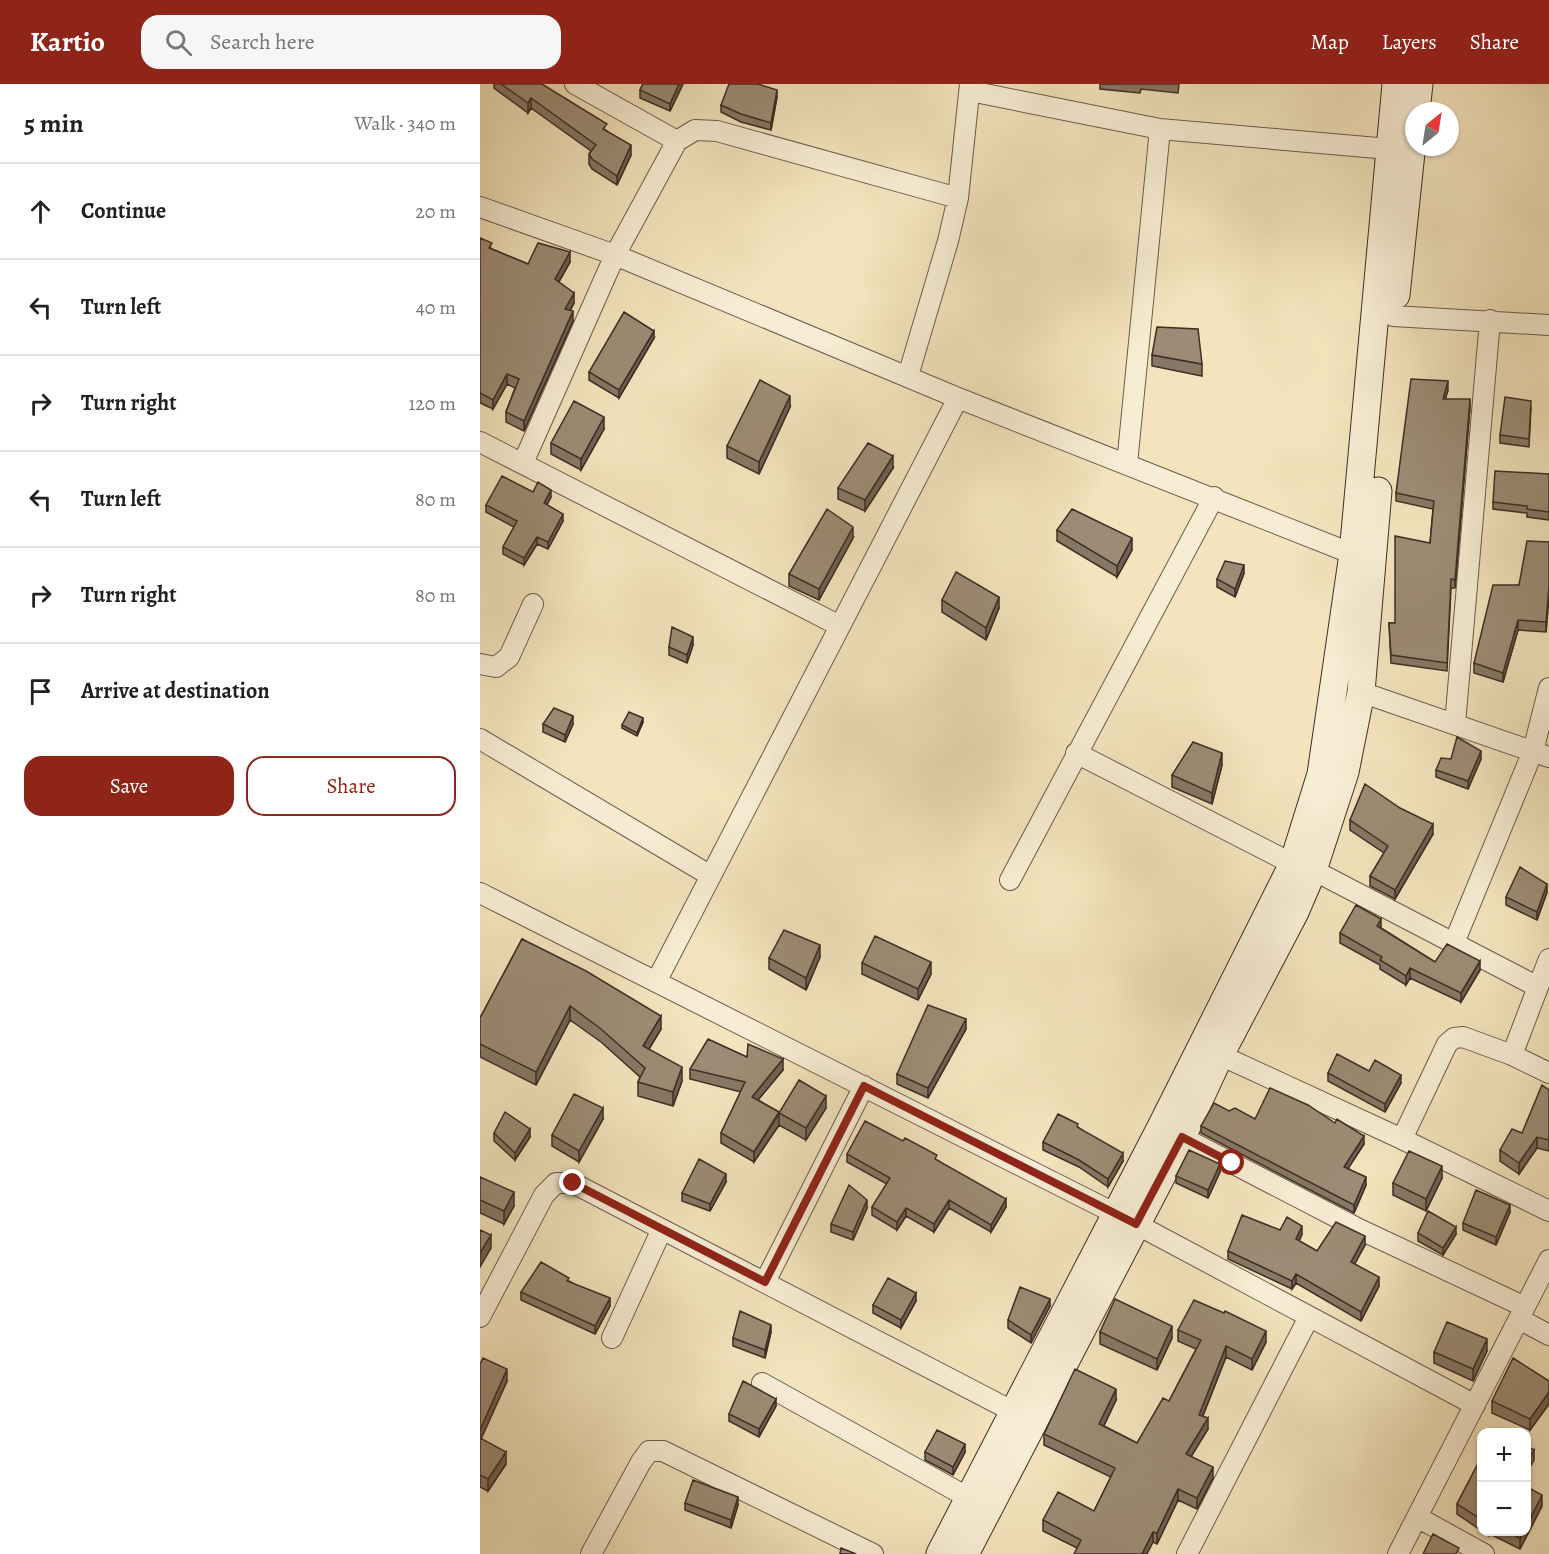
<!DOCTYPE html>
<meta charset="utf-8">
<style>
:root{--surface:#fff;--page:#f6f6f6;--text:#202124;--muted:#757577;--line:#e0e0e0;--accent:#8f2418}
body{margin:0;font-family:Alegreya,serif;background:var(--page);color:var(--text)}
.controls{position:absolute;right:18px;bottom:18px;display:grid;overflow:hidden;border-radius:12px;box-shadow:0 2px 4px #0004}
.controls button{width:54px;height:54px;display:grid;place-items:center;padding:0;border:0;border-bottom:2px solid var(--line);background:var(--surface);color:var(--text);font:30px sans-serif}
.compass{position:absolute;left:925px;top:18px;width:54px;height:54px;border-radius:50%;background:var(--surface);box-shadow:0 2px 4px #0004;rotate:30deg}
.stop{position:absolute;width:18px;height:18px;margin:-14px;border:4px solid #8f2418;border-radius:50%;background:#fff}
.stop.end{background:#8f2418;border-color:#fff;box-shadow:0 2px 6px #0008}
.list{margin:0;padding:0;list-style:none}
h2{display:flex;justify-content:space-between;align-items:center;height:78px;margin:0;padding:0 24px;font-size:26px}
h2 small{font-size:20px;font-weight:400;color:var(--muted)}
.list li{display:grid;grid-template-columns:39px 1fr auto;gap:18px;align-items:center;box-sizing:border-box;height:96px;padding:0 24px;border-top:2px solid var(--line)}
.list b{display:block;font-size:22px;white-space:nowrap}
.list em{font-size:20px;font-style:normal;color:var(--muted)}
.actions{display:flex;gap:12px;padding:18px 24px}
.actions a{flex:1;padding:14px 0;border:2px solid var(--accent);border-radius:18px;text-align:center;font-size:21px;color:var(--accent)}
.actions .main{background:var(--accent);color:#fff}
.icon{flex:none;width:33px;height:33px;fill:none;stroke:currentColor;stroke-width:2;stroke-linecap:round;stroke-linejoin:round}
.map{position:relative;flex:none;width:1069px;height:1470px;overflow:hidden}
header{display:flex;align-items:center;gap:36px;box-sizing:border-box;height:84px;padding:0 30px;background:var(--accent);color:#fff}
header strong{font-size:28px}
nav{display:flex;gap:33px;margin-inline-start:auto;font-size:21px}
.search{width:420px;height:54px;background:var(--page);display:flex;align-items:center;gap:15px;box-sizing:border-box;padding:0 21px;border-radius:18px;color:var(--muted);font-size:22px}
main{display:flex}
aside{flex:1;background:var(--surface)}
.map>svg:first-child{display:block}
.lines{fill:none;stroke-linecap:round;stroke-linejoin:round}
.street-casing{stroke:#6b5b4c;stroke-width:22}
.secondary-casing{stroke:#3e2d26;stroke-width:29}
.street{stroke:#f7edd4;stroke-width:20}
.secondary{stroke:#f7edd4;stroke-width:27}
.wall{fill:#867865;stroke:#3e2d26;stroke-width:1.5}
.shaded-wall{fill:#6d6252;stroke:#3e2d26;stroke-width:1.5}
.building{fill:#9c8c75;stroke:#3e2d26;stroke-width:1.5}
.route{stroke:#8f2418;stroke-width:8}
</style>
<header>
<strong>Kartio</strong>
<div class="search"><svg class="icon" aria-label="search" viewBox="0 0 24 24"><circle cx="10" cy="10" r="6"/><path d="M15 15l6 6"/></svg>Search here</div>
<nav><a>Map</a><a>Layers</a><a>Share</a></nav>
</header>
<main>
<aside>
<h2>5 min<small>Walk · 340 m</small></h2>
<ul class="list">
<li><svg class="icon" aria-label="ahead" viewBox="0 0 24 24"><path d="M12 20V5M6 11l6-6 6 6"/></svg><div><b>Continue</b></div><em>20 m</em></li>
<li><svg class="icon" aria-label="left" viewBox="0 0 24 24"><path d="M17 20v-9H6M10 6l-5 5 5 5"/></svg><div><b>Turn left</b></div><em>40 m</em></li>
<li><svg class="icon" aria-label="right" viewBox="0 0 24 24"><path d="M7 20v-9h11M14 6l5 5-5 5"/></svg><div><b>Turn right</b></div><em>120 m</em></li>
<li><svg class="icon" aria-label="left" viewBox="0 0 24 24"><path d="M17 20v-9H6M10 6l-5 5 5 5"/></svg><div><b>Turn left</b></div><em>80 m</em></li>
<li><svg class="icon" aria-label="right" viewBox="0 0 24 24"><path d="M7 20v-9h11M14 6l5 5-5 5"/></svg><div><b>Turn right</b></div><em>80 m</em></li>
<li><svg class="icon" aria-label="arrive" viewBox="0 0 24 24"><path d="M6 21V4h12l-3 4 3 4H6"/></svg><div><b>Arrive at destination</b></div></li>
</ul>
<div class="actions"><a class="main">Save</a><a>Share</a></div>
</aside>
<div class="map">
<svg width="1069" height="1470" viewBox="0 0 1069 1470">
<rect width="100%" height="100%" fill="#f3e4bd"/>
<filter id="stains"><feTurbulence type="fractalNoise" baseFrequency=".00333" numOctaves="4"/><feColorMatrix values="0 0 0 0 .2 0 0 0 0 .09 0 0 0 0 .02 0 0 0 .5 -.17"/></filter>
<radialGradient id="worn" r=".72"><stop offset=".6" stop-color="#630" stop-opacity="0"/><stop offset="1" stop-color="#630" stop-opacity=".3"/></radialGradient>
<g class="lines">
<defs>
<path id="street" d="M95 0 197 57
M490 7 680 45 909 65
M0 123 135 171 478 314 873 470
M913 232 1069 241
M428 292 468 157 478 114 490 0
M0 358 360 542
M43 379 135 171 197 57 215 46 237 47 478 114
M647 380 680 45
M0 580 16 583 29 573 53 520
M881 608 1069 673
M975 640 1010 236
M0 655 231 792
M596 669 813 780
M833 786 1058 903 1032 971 1069 989
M530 796 734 413
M0 809 656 1140 995 1321
M974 859 1053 667 1069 604
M176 898 478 314
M1058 903 1069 875
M740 971 922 1055 1069 1127
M702 1053 881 1146 1045 1223
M922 1055 967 960 974 954 983 953 1032 971
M285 1198 384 1002
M0 1233 64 1111 76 1099H93L534 1328
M1039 1235 1069 1251
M132 1254 182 1145
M282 1299 489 1414
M937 1433 1004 1470
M111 1470 161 1378 169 1367H183L393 1470
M707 1470 829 1233
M918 1470 1069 1176"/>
<path id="secondary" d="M936 27 939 0
M916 211 934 40
M460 1470 680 1045 813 780 841 690 873 470 916 0
M485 1470 702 1053 740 971 815 828 833 786 865 688 881 608 898 407"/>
</defs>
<!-- street casing -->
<use href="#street" class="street-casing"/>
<!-- secondary casing -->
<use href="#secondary" class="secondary-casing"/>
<!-- street -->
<use href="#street" class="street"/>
<!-- secondary -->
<use href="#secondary" class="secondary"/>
</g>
<!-- wall -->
<path class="wall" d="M14 0H62L127 47 151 71 137 101 112 85 109 80V70L111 67 51 24 48 29 14 4Z
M163 0H203L190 27 160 14V6Z
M620 0H699L698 9 661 5 660 9 620 5Z
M297 13 291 46 261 38 241 28V21Z
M0 154 12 165 48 180 90 178 79 198 94 219 90 227 93 237 44 347 26 338V328L35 304 27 300 13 325 0 319Z
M174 254 139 314 109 296V288Z
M672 271 722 280V292L672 282Z
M968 306 965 315 990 323 975 504H971L967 587 911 579 909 539H915L950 459 953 425 916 417V409Z
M310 323 279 390 247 374V362Z
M1051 324 1049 363 1020 359V351Z
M124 345 101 386 71 370V359Z
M413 384 385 427 358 415V404Z
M1069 390V436L1047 433V429L1013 425V418Z
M53 408 71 413 67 421 83 437 68 465 57 460 44 481 23 470V463L34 443 6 428V421Z
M577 446 652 466 637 493 577 457Z
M373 454 339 516 309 502V490Z
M1069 458V511L1066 548 1038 546 1023 598 994 589V579L1039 501Z
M764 489 755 513 737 503V495Z
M462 516 519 524 506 556 462 528Z
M213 561 207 579 189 571V563Z
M163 638 157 652 142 644V641Z
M63 640H93L85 658 63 648Z
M971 675H1001L988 705 956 693V686Z
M742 681 732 720 692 703V691Z
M870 736 953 750 915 815 890 802V792L904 769 870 746Z
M1067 808 1057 836 1026 821V813Z
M901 844 955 878 1000 886 981 918 930 894 926 901 900 885V881L860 859V849Z
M42 855 181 945 169 965 202 997 193 1022 158 1012V998L160 993 121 958 90 936 56 1001 0 973V934Z
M340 873 326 906 289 885V874Z
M382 879 451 890 438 916 382 890Z
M486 945 448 1014 417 1000V990Z
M267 973 303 986 278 1016 299 1028 346 1024 326 1056 299 1041 274 1078 241 1059V1049L261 1008 210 995V985Z
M889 987 921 999 905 1028 848 997V989Z
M1069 1006V1067L1057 1064 1039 1090 1020 1077V1066L1042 1049Z
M749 1027 775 1035 884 1060 868 1084 886 1101 874 1129 721 1049V1042Z
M123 1035 99 1078 72 1062V1051Z
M598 1043 643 1077 628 1103 599 1083 563 1066V1058Z
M14 1049 50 1053 35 1076 14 1057Z
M367 1070 457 1076 526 1123 511 1148 469 1124 454 1148 426 1132 417 1146 392 1131V1123L407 1100 367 1078Z
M740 1088 728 1114 696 1099V1092Z
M0 1093 34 1122 24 1140 0 1129Z
M962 1094 946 1127 913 1111V1099Z
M246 1098 230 1127 202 1117V1109Z
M387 1124 373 1156 351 1148V1140Z
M1030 1128 1016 1161 983 1146V1139Z
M800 1146 822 1150 819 1157 837 1167 885 1161 874 1180 899 1202 881 1237 816 1199 812 1205 748 1175V1167Z
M938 1149 976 1150 963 1171 938 1157Z
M89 1197 130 1222 115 1250 41 1216V1208Z
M436 1217 421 1244 393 1229V1221Z
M570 1222 551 1259 528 1244V1236Z
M698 1246 786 1258 772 1286 746 1273 723 1332 728 1345 711 1372 733 1394 717 1425 698 1416 677 1460 673 1458 597 1464 563 1447V1436L614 1427 631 1393 564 1361V1350L636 1316 624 1342 657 1359 689 1317 716 1265 698 1257Z
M291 1248 285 1274 253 1262V1254Z
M620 1248 692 1254 677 1286 620 1260Z
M1007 1267 993 1297 954 1279V1268Z
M0 1280 27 1297 1 1355 26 1380 8 1407 0 1403Z
M1069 1297V1320L1050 1346 1012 1329V1317Z
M296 1322 279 1353 249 1337V1330Z
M445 1368H485L473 1391 445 1376Z
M1002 1372V1447L977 1430V1420Z
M205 1419 258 1421 251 1444 205 1426Z
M1062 1422 1040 1465 1010 1450 1009 1452 1002 1448H1047Z"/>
<!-- shaded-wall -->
<path class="shaded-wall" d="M199 0H203L190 27V20Z
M297 6V13L291 46V39Z
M51 14V24L48 29V19Z
M151 61V71L137 101V92Z
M90 168V178L75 204V195Z
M94 209V219L85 235V225Z
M93 227V237L44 347V337Z
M174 247V254L139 314V306Z
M27 290V300L13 325V316Z
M968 297V306L963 324V315Z
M310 312V323L279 390V378Z
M990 315V323L975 504V496Z
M124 333V345L101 386V375Z
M413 372V384L385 427V416Z
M71 406V413L64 426V419Z
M83 430V437L68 465V458Z
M373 443V454L339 516V505Z
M57 453V460L44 481V474Z
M652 454V466L637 493V482Z
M764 481V489L755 513V505Z
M1069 502V511L1066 548V538Z
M519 513V524L506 556V544Z
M1038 536V546L1023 598V589Z
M213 553V561L207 579V571Z
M93 632V640L85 658V651Z
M163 634V638L157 652V649Z
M1001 667V675L988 705V697Z
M742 669V681L732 720V709Z
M953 740V750L915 815V806Z
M1067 800V808L1057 836V828Z
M901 835V845L897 842Z
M340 861V873L326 906V894Z
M1000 877V886L981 918V909Z
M451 878V890L438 916V905Z
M930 884V894L926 901V892Z
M90 922V936L56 1001V988Z
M181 932V945L163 975V962Z
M486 935V945L448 1014V1004Z
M303 975V986L272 1023V1013Z
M202 983V997L193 1022V1008Z
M921 991V999L905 1028V1020Z
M346 1012V1024L326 1056V1044Z
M123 1024V1035L99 1078V1067Z
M299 1030V1041L274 1078V1068Z
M50 1045V1053L35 1076V1069Z
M884 1052V1060L864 1091V1083Z
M1057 1053V1064L1039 1090V1079Z
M643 1069V1077L628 1103V1095Z
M740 1080V1088L728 1114V1106Z
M962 1082V1094L946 1127V1115Z
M246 1090V1098L230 1127V1120Z
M886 1093V1101L874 1129V1121Z
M34 1108V1122L24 1140V1127Z
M526 1115V1123L511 1148V1141Z
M387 1116V1124L373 1156V1148Z
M469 1116V1124L454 1148V1140Z
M1030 1121V1128L1016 1161V1153Z
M426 1124V1132L417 1146V1138Z
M822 1142V1150L816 1164V1155Z
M976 1143V1150L963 1171V1164Z
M11 1151V1164L0 1183V1169Z
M885 1152V1161L871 1187V1178Z
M816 1190V1199L812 1205V1197Z
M899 1193V1202L881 1237V1228Z
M436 1209V1217L421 1244V1236Z
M130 1214V1222L115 1250V1242Z
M570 1215V1222L551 1259V1251Z
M291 1241V1248L285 1274V1266Z
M692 1242V1254L677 1286V1275Z
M786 1247V1258L772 1286V1275Z
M1007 1255V1267L993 1297V1285Z
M746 1262V1273L719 1341V1331Z
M27 1285V1297L0 1357V1346Z
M636 1305V1316L619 1351V1340Z
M1069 1308V1320L1050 1346V1335Z
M296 1315V1322L279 1353V1345Z
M728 1334V1345L706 1381V1370Z
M485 1360V1368L473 1391V1383Z
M1054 1366V1376L1047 1389V1378Z
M26 1368V1380L8 1407V1395Z
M733 1383V1394L717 1425V1414Z
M698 1405V1416L677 1460V1449Z
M1062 1411V1422L1040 1465V1454L1043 1448H1047V1441Z
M258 1413V1421L251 1444V1436Z
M673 1448V1458L667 1470H662Z"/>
<!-- building -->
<path class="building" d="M21 0H62L127 40 123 45 151 61 137 92 112 75 109 70 116 61 51 14 48 19Z
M163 0H199L190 20 160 6Z
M249 0H278L297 6 291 39 261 30 241 21Z
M0 154 12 159 9 164 48 180 58 159 90 168 75 195 94 209 85 225 93 227 44 337 26 328 39 295 27 290 13 316 0 309Z
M144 228 174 247 139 306 109 288Z
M677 243 718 245 722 280 672 271Z
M931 295 968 297 963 315H990L975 496 971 495 967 579 911 571 909 539H915V452L950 459 954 417 916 409Z
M280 296 310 312 279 378 247 362Z
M1025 313 1051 317 1049 355 1020 351Z
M94 317 124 333 101 375 71 359Z
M388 359 413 372 385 416 358 404Z
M1015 387 1069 390V428L1047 425V422L1013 418Z
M22 392 53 408 58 398 71 406 64 419 83 430 68 458 57 453 44 474 23 463 37 437 6 421Z
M347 425 373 443 339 505 309 490Z
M592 425 652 454 637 482 577 446Z
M1047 457 1069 458V502L1066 538 1038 536 1023 589 994 579 1013 501H1039Z
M745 477 764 481 755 505 737 495Z
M476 488 519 513 506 544 462 516Z
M192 543 213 553 207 571 189 563Z
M74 624 93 632 85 651 63 640Z
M149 628 163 634 157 649 142 641Z
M977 653 1001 667 988 697 956 686 961 674 971 675Z
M713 658 742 669 732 709 692 691Z
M885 700 920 724 953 740 915 806 890 792 908 762 870 736Z
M1040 783 1067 800 1057 828 1026 813Z
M876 821 901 835 897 842 955 878 967 860 1000 877 981 909 930 884 926 892 900 876 902 873 860 849Z
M304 846 340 861 326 894 289 874Z
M395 852 451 878 438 905 382 879Z
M42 855 106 887 181 932 163 962 202 983 193 1008 158 998 165 984 121 945 90 922 56 988 0 960V934Z
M448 921 486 935 448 1004 417 990Z
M228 955 267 973 268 960 303 975 272 1013 299 1028 274 1068 241 1049 265 998 210 985Z
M857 970 889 987 895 976 921 991 905 1020 848 989Z
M319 996 346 1012 326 1044 299 1029Z
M1062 1001 1069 1006V1056L1057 1053 1039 1079 1020 1066 1032 1045 1042 1049Z
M790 1004 828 1021 855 1039 857 1035 884 1052 864 1083 886 1093 874 1121 721 1042 734 1019 749 1027 755 1024 775 1035Z
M94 1010 123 1024 99 1067 72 1051Z
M25 1028 50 1045 35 1069 14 1049Z
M578 1030 598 1040 597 1043 643 1069 628 1095 599 1076 563 1058Z
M385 1037 423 1057 425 1054 457 1071 455 1075 526 1115 511 1141 469 1116 454 1140 426 1124 417 1138 392 1123 410 1094 367 1070Z
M709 1066 740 1080 728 1106 696 1092Z
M929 1067 962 1082 946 1115 913 1099Z
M219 1075 246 1090 230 1120 202 1109Z
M0 1093 34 1108 24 1127 0 1116Z
M369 1101 387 1116 373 1148 351 1140Z
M996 1106 1030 1121 1016 1153 983 1139Z
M948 1127 976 1143 963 1164 938 1149Z
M762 1131 800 1146 807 1133 822 1142 816 1155 837 1167 856 1138 885 1152 871 1178 899 1193 881 1228 816 1190 812 1197 748 1167Z
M0 1146 11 1151 0 1169Z
M61 1178 89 1194 87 1197 130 1214 115 1242 41 1208Z
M408 1194 436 1209 421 1236 393 1221Z
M540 1203 570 1215 551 1251 528 1236Z
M635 1215 692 1242 677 1275 620 1248Z
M714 1216 744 1229 745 1227 786 1247 772 1275 746 1262 719 1331 728 1334 706 1370 733 1383 717 1414 698 1405 677 1449 673 1448 662 1470H594L601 1456 563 1436 578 1408 614 1427 635 1384 564 1350 595 1285 636 1305 619 1340 657 1359 683 1314 689 1317 721 1256 698 1246Z
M260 1227 291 1241 285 1266 253 1254Z
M967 1238 1007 1255 993 1285 954 1268Z
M3 1274 27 1285 0 1346V1280Z
M1033 1274 1069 1297V1308L1050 1335 1012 1317Z
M263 1297 296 1315 279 1345 249 1330Z
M457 1346 485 1360 473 1383 445 1368Z
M0 1354 26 1368 8 1395 0 1391Z
M1047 1362 1054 1366 1047 1378Z
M1002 1372V1436L977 1420Z
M213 1396 258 1413 251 1436 205 1419Z
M1047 1403 1062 1411 1047 1441Z
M1026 1448H1043L1040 1454Z
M953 1450 979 1464 976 1470H943Z
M361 1464 376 1470H360Z"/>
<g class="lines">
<!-- route -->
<path class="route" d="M93 1099 285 1198 384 1002 656 1140 702 1053 752 1079"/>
</g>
<rect width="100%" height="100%" filter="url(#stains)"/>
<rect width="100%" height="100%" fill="url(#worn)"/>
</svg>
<div class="controls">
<button>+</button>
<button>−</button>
</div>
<svg class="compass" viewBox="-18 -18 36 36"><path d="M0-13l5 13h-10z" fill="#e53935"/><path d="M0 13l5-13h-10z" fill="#757577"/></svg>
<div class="stop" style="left:752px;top:1079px"></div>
<div class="stop end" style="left:93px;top:1099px"></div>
</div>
</main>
